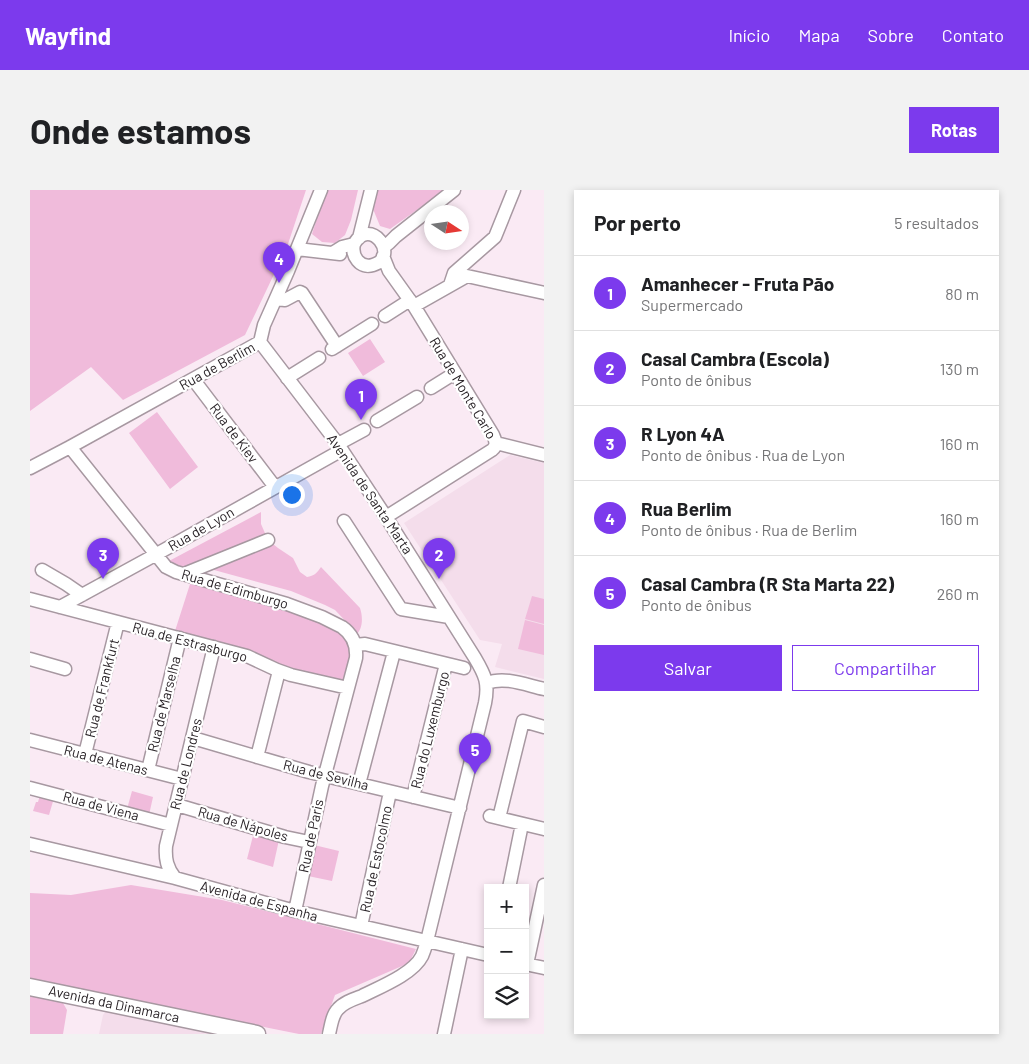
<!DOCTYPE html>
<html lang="pt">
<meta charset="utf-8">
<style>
:root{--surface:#fff;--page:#f2f2f2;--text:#202124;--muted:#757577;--line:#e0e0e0;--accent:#7c3aed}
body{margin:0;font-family:Barlow,sans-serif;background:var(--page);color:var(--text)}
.controls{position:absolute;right:15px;bottom:15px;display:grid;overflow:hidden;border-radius:0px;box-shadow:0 2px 8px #0003}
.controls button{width:45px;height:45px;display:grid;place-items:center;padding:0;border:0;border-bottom:1px solid var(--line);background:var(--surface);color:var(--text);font:25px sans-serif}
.compass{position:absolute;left:394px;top:15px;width:45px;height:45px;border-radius:50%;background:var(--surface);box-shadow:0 2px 8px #0003;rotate:102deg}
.you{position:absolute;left:261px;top:304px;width:18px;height:18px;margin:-12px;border:4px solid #fff;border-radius:50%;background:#1a73e8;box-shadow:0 0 0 8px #1a73e833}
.badge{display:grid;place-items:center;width:32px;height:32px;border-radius:50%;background:var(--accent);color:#fff;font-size:16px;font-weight:700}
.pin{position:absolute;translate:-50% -41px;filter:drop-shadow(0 1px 2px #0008)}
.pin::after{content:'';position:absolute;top:26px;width:18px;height:15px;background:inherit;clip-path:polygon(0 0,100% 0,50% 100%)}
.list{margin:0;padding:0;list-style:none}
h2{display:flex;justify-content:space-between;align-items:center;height:65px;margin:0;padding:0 20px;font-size:21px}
h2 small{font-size:16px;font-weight:400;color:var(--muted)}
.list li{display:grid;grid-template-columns:32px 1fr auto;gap:15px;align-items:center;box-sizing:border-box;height:75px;padding:0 20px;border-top:1px solid var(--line)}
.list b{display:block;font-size:19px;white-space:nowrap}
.list p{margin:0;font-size:16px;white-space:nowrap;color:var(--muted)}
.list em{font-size:16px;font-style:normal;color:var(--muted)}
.actions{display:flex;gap:10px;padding:15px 20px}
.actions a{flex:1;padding:11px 0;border:1px solid var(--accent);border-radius:0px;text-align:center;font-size:18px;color:var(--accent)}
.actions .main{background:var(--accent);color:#fff}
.icon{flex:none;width:28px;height:28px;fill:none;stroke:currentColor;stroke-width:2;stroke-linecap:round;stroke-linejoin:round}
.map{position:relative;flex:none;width:514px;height:844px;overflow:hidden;border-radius:0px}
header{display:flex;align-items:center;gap:30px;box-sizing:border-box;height:70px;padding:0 25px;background:var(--accent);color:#fff}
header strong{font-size:24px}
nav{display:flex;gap:28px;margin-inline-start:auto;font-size:18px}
.intro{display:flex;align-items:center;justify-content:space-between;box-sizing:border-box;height:120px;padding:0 30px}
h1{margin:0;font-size:35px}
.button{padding:12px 22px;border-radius:0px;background:var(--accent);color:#fff;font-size:18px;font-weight:700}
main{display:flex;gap:30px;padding:0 30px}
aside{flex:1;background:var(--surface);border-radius:0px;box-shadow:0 2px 8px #0003}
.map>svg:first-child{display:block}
.built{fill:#f4ddeb}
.green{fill:#f0bbdb}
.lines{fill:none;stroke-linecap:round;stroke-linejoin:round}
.minor-casing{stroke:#a798a1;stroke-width:15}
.major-casing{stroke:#a798a1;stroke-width:19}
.minor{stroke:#fff;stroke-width:12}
.major{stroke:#fff;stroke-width:16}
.labels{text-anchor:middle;stroke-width:4.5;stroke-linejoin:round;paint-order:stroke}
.street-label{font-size:14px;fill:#292327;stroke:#fff}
</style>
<header>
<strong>Wayfind</strong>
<nav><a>Início</a><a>Mapa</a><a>Sobre</a><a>Contato</a></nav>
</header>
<div class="intro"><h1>Onde estamos</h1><a class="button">Rotas</a></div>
<main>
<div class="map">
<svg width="514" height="844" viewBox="0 0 514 844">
<rect width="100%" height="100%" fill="#faeaf4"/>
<!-- built -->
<path class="built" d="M480 265 514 273V489L465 477 472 454 450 450 374 333Z
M77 820 211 844H69L73 825Z"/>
<!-- green -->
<path class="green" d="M0 0H276L257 57 215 145 93 210 61 177 0 221Z
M296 0H328L321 30 315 45 305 53 292 52 282 44Z
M347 0H415L360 39 350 36 343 19Z
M340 149 355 172 333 186 318 163Z
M127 222 168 277 140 299 99 243Z
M231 322V334L238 350 248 358 263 368 270 382 277 387C284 386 287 383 291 377L330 418C333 427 333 439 326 445L323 439 305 420 295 415 261 401 173 377 164 380 142 374 139 371Z
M161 391 256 417 302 437 316 446 322 462 319 479 312 491 289 488 145 441Z
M502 406 514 409V434L495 429Z
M495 430 514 435V465L488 459Z
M102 601 123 607 119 625 97 619Z
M10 605 24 608 19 625 3 621 6 612H8Z
M224 642 249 650 243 677 217 669Z
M284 655 309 661 302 691 278 686Z
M101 695 192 710 386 759 379 773 305 805 291 844H269L164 823 0 792V703L41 705Z
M0 806 33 813 37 820 33 844H0Z"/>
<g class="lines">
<defs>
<path id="minor" d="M329 48 341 0
M354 57 359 53 366 46 424 0
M267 59 310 64
M304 62 312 57 324 54C340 25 371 67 343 75 330 79 321 66 324 54
M353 66 359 81 384 116 463 245C466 251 467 256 462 260L356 327
M420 95 424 83 465 47 484 0
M246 109 255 110 270 102 272 103 307 156
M384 116 437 86 514 103
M355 126 380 110
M230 152 308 254 356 327 445 468C455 485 459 493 455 513L397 751C396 756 394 761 392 766 383 784 350 797 332 806 324 809 314 812 308 819 302 825 301 836 299 844
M302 159 342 134
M257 188 289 168
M163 189 245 297
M401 198 425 183
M347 231 387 207
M466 253 514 265
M308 254 334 240
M40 257 136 377 146 382 257 414 292 427 312 437C322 444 327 455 326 468L292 596 265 721
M0 278 40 257 230 152 234 135 258 81 291 0
M314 331 371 419 419 427
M12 380 36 394 52 405
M154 384 238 350
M0 409 217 466 247 480 261 485 318 498
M30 417 125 365 312 260
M325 455 335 454 434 478
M0 469 35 479
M457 493C475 486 496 495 514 499
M163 548 279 582 430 618
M0 550 152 589
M55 564 88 432
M227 567 249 481
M118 580 150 448
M329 594 364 462
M0 598 141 635
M383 607 416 474
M147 615 255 647 279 652
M460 626 514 639
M469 628 493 531 514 537
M0 654 145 688 265 721 458 765
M145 688C137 678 135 669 136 656L184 457
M479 698 492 634
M331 736 360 602
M495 774 514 778
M497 774 514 695
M414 844 432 759"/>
<path id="major" d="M0 797 227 844"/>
</defs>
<!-- minor casing -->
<use href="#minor" class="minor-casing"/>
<!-- major casing -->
<use href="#major" class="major-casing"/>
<!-- minor -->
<use href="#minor" class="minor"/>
<!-- major -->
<use href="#major" class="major"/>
</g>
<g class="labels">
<!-- street labels -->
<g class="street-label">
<text transform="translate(187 176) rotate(-29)" y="5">Rua de Berlim</text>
<text transform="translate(433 198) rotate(59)" y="5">Rua de Monte Carlo</text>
<text transform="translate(204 243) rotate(53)" y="5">Rua de Kiev</text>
<text transform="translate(340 304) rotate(56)" y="5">Avenida de Santa Marta</text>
<text transform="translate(171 339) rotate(-30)" y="5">Rua de Lyon</text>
<text transform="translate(205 399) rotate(16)" y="5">Rua de Edimburgo</text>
<text transform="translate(160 452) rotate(15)" y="5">Rua de Estrasburgo</text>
<text transform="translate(72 498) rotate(-76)" y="5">Rua de Frankfurt</text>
<text transform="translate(134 514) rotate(-76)" y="5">Rua de Marselha</text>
<text transform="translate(400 540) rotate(-76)" y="5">Rua do Luxemburgo</text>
<text transform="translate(76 570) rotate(14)" y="5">Rua de Atenas</text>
<text transform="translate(156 574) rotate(-76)" y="5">Rua de Londres</text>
<text transform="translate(296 585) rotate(14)" y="5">Rua de Sevilha</text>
<text transform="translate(71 616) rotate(15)" y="5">Rua de Viena</text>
<text transform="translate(213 634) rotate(16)" y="5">Rua de Nápoles</text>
<text transform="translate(281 646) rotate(-78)" y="5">Rua de Paris</text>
<text transform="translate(346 669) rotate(-78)" y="5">Rua de Estocolmo</text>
<text transform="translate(229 711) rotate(15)" y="5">Avenida de Espanha</text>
<text transform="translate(84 814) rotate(12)" y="5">Avenida da Dinamarca</text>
</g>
</g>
</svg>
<div class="controls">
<button>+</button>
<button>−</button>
<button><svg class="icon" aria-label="layers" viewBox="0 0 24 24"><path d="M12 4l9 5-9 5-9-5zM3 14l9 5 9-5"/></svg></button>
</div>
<svg class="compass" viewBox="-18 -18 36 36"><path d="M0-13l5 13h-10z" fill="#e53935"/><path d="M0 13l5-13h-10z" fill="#757577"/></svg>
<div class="you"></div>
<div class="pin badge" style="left:331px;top:230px">1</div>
<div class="pin badge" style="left:409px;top:389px">2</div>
<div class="pin badge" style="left:73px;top:389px">3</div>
<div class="pin badge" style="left:249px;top:93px">4</div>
<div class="pin badge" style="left:445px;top:584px">5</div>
</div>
<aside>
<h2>Por perto<small>5 resultados</small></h2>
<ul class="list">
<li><span class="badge">1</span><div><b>Amanhecer - Fruta Pão</b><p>Supermercado</p></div><em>80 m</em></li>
<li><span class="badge">2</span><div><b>Casal Cambra (Escola)</b><p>Ponto de ônibus</p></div><em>130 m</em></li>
<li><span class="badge">3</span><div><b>R Lyon 4A</b><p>Ponto de ônibus · Rua de Lyon</p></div><em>160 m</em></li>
<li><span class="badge">4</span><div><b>Rua Berlim</b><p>Ponto de ônibus · Rua de Berlim</p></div><em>160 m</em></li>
<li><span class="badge">5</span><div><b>Casal Cambra (R Sta Marta 22)</b><p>Ponto de ônibus</p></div><em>260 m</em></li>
</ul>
<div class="actions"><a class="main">Salvar</a><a>Compartilhar</a></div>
</aside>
</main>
